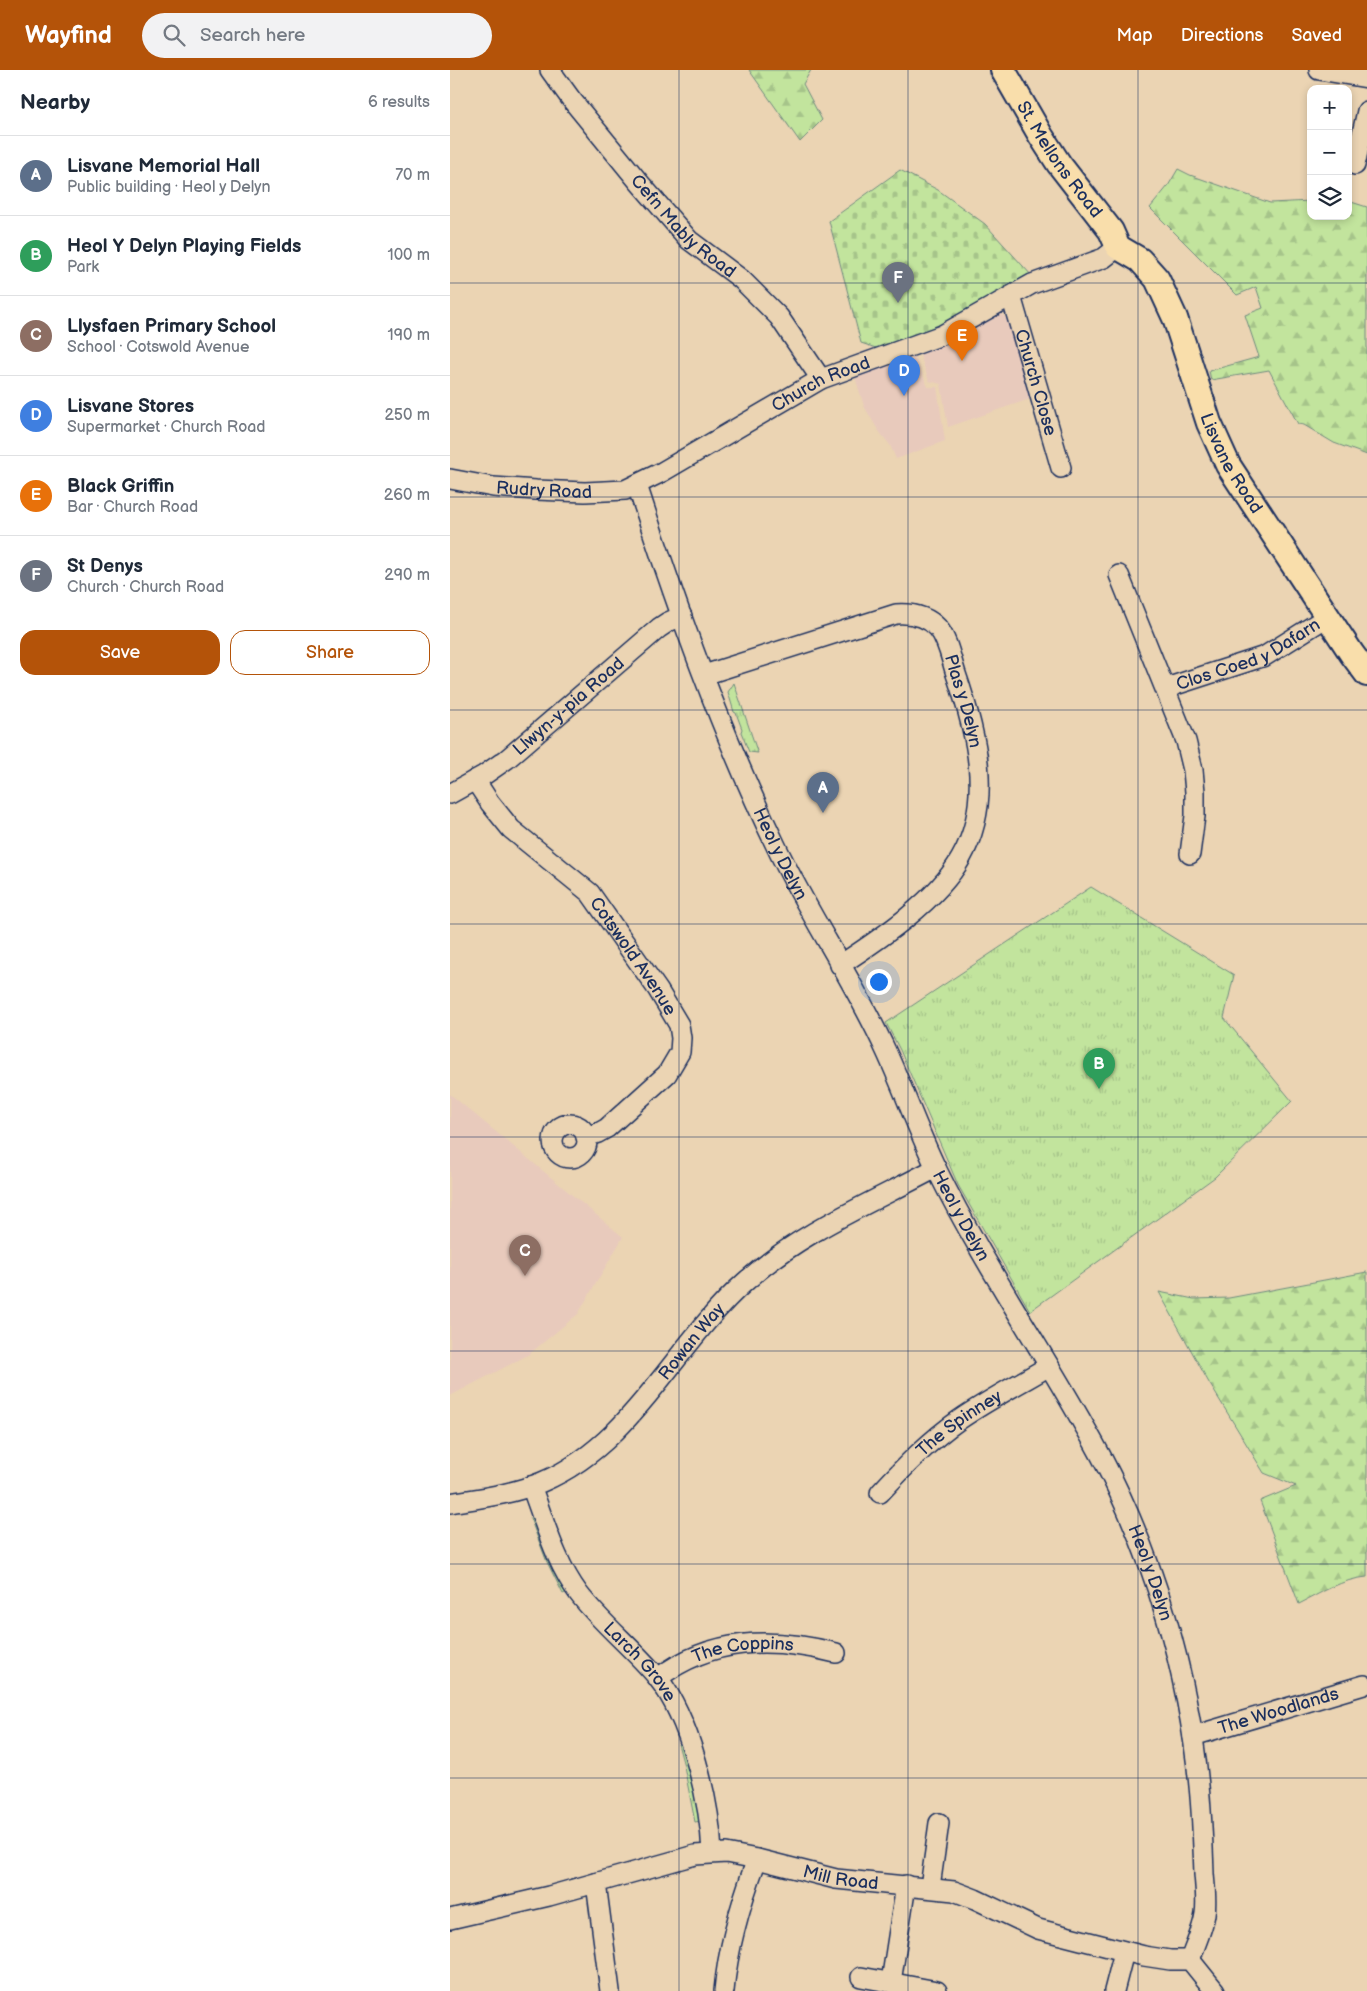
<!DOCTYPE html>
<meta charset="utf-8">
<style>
:root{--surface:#fff;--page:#f2f2f3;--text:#1f2937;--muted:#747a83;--line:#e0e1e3;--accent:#b45309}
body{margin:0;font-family:"Balsamiq Sans",sans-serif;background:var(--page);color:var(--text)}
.controls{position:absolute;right:15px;top:15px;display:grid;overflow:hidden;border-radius:10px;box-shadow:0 2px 8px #0003}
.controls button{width:45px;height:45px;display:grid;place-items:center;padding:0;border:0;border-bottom:1px solid var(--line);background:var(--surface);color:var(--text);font:25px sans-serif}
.you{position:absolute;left:428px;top:911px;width:18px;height:18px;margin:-12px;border:4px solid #fff;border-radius:50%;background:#1a73e8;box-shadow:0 0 0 8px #1a73e833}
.badge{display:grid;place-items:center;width:32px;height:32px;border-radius:50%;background:var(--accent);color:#fff;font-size:16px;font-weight:700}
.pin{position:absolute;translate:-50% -41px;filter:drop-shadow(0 1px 2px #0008)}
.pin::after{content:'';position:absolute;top:26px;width:18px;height:15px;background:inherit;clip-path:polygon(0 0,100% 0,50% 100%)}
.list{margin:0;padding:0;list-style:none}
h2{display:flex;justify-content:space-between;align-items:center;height:65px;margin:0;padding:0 20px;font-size:21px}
h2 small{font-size:16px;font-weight:400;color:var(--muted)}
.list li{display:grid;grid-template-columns:32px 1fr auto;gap:15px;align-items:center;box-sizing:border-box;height:80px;padding:0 20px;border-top:1px solid var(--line)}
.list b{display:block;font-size:19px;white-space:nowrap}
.list p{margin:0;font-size:16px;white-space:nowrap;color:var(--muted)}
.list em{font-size:16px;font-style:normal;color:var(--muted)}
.actions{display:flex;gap:10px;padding:15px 20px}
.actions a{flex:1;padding:11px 0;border:1px solid var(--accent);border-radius:15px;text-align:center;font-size:18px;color:var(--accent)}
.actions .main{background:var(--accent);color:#fff}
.icon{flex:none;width:28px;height:28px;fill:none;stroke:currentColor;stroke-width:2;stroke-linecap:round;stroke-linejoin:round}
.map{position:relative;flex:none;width:917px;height:1921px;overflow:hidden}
header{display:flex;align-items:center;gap:30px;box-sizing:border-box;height:70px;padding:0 25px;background:var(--accent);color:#fff}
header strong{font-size:24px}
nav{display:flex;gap:28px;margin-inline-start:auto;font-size:18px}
.search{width:350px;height:45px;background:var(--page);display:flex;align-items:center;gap:12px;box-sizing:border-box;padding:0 18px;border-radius:28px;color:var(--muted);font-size:19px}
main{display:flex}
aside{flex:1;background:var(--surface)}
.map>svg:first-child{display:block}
.built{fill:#e8cabc}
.grass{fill:url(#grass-tufts);stroke:#6e8a7e}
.forest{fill:url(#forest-firs);stroke:#6e8a7e}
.cemetery{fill:url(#cemetery-stones);stroke:#6e8a7e}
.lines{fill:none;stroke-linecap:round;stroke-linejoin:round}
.minor-casing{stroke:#1b2f5e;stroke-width:22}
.major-casing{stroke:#1b2f5e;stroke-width:28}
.minor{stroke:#ebd4b3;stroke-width:19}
.major{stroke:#f9deab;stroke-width:24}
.grid{fill:none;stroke:#1b2f5e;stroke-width:1;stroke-opacity:0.55}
.labels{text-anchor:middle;stroke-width:4.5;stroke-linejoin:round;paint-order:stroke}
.street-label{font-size:18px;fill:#1b2f5e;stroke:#ebd4b3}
</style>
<header>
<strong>Wayfind</strong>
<div class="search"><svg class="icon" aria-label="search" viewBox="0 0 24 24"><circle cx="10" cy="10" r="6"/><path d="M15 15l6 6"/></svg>Search here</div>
<nav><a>Map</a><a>Directions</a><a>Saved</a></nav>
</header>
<main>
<aside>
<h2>Nearby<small>6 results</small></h2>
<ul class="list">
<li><span class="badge" style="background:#5c6f8a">A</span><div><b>Lisvane Memorial Hall</b><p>Public building · Heol y Delyn</p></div><em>70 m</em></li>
<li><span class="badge" style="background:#2e9e5b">B</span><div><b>Heol Y Delyn Playing Fields</b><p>Park</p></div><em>100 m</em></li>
<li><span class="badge" style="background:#8d6e63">C</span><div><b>Llysfaen Primary School</b><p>School · Cotswold Avenue</p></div><em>190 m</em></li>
<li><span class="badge" style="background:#3f7fe0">D</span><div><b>Lisvane Stores</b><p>Supermarket · Church Road</p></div><em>250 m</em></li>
<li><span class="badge" style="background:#e8710a">E</span><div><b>Black Griffin</b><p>Bar · Church Road</p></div><em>260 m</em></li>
<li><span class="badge" style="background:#6b7280">F</span><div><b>St Denys</b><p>Church · Church Road</p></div><em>290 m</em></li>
</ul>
<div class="actions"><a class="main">Save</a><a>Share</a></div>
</aside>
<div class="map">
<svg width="917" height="1921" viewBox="0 0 917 1921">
<defs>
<pattern id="grass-tufts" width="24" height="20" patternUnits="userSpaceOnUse" patternTransform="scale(1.25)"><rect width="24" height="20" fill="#c2e49d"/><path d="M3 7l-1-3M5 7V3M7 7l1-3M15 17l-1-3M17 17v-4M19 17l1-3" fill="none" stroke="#a6c48a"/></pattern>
<pattern id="forest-firs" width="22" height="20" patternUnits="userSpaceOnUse" patternTransform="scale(1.25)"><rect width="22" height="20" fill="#c2e49d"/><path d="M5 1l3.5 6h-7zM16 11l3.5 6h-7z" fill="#a6c48a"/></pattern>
<pattern id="cemetery-stones" width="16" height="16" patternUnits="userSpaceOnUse" patternTransform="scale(1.25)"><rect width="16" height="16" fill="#c2e49d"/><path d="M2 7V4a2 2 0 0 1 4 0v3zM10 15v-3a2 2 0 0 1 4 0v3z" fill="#a6c48a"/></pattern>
</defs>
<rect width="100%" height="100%" fill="#ebd4b3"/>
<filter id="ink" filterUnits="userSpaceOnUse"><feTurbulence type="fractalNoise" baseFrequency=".02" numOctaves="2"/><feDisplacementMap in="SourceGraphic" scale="10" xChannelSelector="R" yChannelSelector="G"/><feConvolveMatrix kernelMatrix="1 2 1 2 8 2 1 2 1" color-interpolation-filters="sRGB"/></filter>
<g filter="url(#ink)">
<!-- built -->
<path class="built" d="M551 244 557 248 580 329 498 357 491 314 479 311 470 285 518 263Z
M465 287 478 317H487L495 371 446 389 440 375 428 360 414 336 405 307Z
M0 1024 173 1167 128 1244 78 1285 0 1326Z"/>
<!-- grass -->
<path class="grass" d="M284 613 307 681 308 683 299 682 291 662 292 659 286 643 284 642 278 622Z
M641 817 784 905 774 948 842 1031 765 1107 580 1241 508 1115 450 980 436 953Z
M83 1442 117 1522 113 1524 97 1492 80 1448Z
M233 1673 251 1751 245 1752 234 1696 228 1674Z"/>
<!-- forest -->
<path class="forest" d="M299 0H361L353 14 372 50 350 72Z
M728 99 740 105 820 133 861 131V146H898V131L917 137V385L884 373 854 355 848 354 819 300 761 310 759 301 809 287 795 245 813 238 806 217 787 225 700 138 718 116Z
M917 1202V1507C892 1509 871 1523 849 1534L810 1431 846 1416 814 1403 758 1311 709 1222 744 1229 779 1228Z"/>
<!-- cemetery -->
<path class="cemetery" d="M450 100 488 120 535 154 582 206 473 265 429 279 411 273 379 151Z"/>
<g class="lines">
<defs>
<g id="minor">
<path id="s1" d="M100 0 121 29 188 111 239 170 291 209 329 247 371 309"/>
<path d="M869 0 917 8"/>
<path d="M905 95 917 41"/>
<path id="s2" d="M561 226 611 398"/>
<path id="s3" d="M0 409 43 417 86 420 135 422 175 420 212 402 371 309 492 265 582 214 654 188 668 177"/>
<path id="s4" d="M187 415C227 538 270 660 326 776 359 846 404 910 436 981 454 1020 468 1061 487 1100 535 1198 599 1289 651 1386 704 1487 738 1602 749 1716 752 1745 753 1774 754 1804 755 1817 757 1831 755 1844 753 1859 745 1875 740 1890"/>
<path d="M669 505 736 671 743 700 745 722V746L740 784"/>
<path id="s5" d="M254 605 446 544C461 543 477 546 488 558 498 570 501 589 506 604 526 662 544 730 511 788 488 830 430 869 390 895"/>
<path id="s6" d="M716 618 815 586 877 547"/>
<path id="s7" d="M25 710 40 733 61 759 140 823 208 920 229 955 231 968 230 982 217 1004 157 1058 148 1063 136 1067"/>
<path id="s8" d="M0 724 34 705 57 689 209 558 218 552 232 546"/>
<circle cx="120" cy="1071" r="17"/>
<path id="s9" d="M81 1416C95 1452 105 1492 129 1524 152 1554 183 1578 207 1607 240 1648 260 1731 262 1783"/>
<path id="s10" d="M430 1423C455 1396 479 1371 509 1350 538 1330 569 1314 599 1296"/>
<path id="s11" d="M0 1433C31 1428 63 1424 92 1412 183 1374 224 1275 295 1212 350 1162 421 1133 486 1098"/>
<path id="s12" d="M208 1608C262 1567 322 1567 386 1583"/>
<path id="s13" d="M743 1666 914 1615"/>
<path d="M146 1813 160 1921"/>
<path d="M480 1817 489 1753"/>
<path id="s14" d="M0 1849 99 1826 245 1785 276 1783 307 1789 386 1809 504 1821 525 1829 588 1859 694 1886 720 1890H740L765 1921"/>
<path d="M411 1907 487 1921"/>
<path d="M441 1912 456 1815"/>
<path d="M274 1921C278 1876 291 1832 307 1789"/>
<path d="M664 1921 674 1882"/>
</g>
<g id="major">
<path id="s15" d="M553 0 591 66 609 94 661 161 668 177 690 190 707 209 725 248 759 353 778 395 902 584 917 604"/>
</g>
</defs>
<!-- minor casing -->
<use href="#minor" class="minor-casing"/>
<!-- major casing -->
<use href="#major" class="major-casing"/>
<!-- minor -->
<use href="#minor" class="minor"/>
<!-- major -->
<use href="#major" class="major"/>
</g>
</g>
<!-- grid -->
<path class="grid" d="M229 0V1921M458 0V1921M688 0V1921M0 213H917M0 427H917M0 640H917M0 854H917M0 1067H917M0 1281H917M0 1494H917M0 1708H917"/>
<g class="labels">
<!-- street labels -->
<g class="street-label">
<text dy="6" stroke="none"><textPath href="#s15" startOffset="106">St. Mellons Road</textPath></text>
<text dy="6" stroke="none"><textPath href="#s1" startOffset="206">Cefn Mably Road</textPath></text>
<text dy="6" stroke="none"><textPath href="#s2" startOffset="90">Church Close</textPath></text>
<text dy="6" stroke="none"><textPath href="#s3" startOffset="399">Church Road</textPath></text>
<text dy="6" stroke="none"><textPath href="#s15" startOffset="462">Lisvane Road</textPath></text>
<text dy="6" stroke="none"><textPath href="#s3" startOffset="95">Rudry Road</textPath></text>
<text dy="6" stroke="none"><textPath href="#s6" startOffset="89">Clos Coed y Dafarn</textPath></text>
<text dy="6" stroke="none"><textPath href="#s5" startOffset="325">Plas y Delyn</textPath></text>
<text dy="6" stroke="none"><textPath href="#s8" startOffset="148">Llwyn-y-pia Road</textPath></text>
<text dy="6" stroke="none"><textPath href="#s4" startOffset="396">Heol y Delyn</textPath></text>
<text dy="6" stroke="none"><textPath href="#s7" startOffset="239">Cotswold Avenue</textPath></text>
<text dy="6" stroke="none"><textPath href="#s4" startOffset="801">Heol y Delyn</textPath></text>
<text dy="6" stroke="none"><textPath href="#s11" startOffset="302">Rowan Way</textPath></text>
<text dy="6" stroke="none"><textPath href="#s10" startOffset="106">The Spinney</textPath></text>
<text dy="6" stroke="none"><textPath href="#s4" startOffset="1206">Heol y Delyn</textPath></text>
<text dy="6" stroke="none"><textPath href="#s12" startOffset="92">The Coppins</textPath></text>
<text dy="6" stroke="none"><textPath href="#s9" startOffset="210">Larch Grove</textPath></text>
<text dy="6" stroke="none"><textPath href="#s13" startOffset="89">The Woodlands</textPath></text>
<text dy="6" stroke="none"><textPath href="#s14" startOffset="402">Mill Road</textPath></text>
</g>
</g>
</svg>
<div class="controls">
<button>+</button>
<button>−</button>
<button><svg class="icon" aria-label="layers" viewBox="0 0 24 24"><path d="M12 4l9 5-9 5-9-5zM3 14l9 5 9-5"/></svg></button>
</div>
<div class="you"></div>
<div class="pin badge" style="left:373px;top:743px;background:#5c6f8a">A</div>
<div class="pin badge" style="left:649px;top:1019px;background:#2e9e5b">B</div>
<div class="pin badge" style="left:75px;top:1206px;background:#8d6e63">C</div>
<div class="pin badge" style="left:454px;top:326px;background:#3f7fe0">D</div>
<div class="pin badge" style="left:512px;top:291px;background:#e8710a">E</div>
<div class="pin badge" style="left:448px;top:233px;background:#6b7280">F</div>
</div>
</main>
